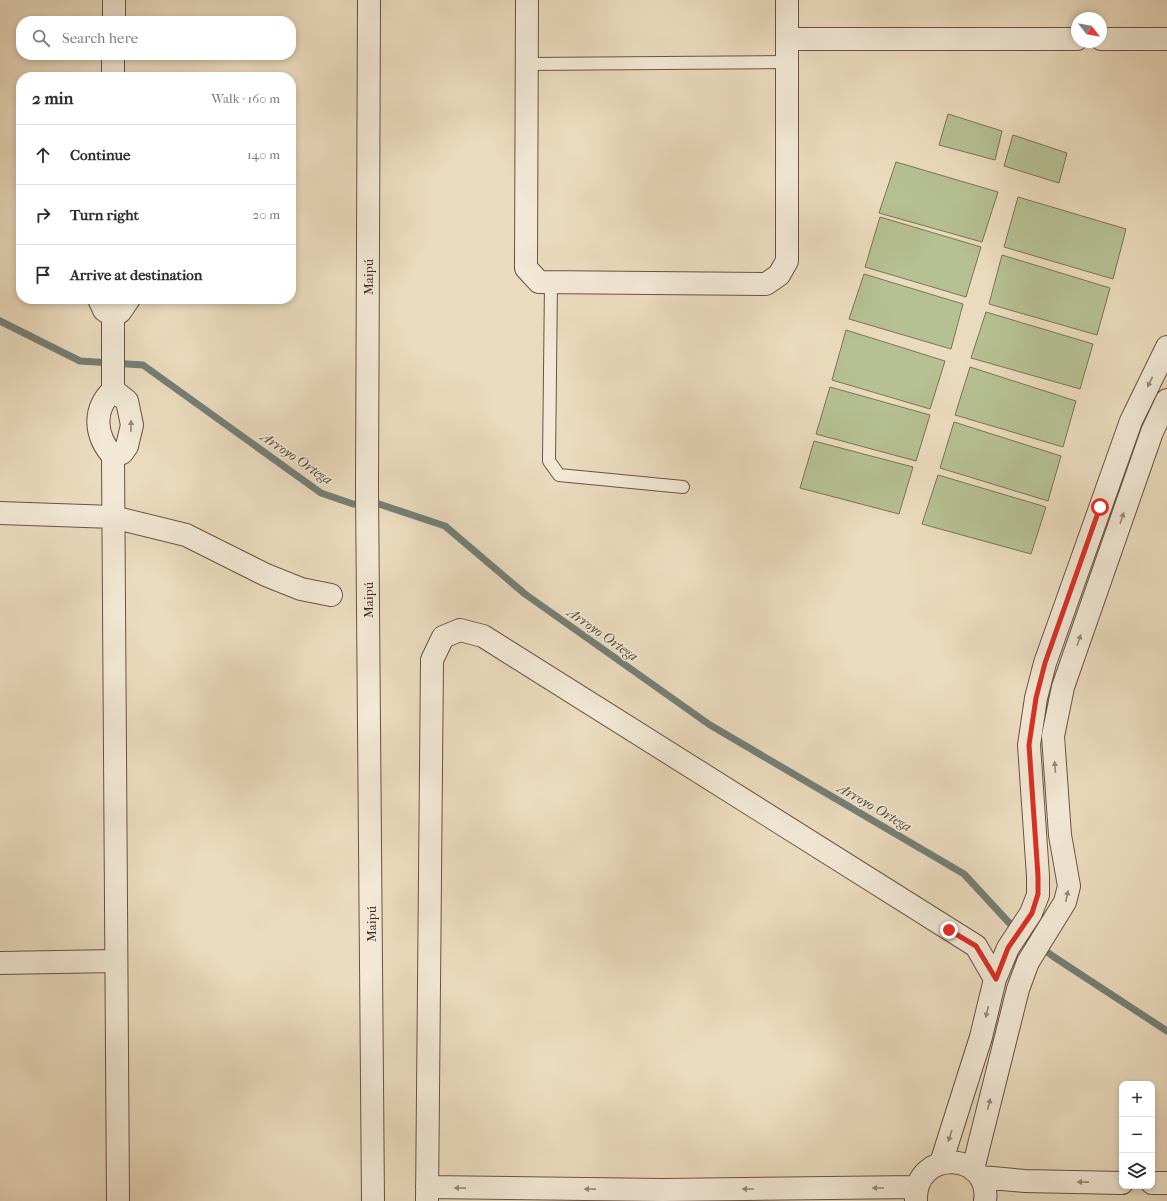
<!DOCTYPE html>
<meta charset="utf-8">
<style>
:root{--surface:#fff;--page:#f2f2f3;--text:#2b2b33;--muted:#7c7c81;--line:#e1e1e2}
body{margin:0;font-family:"IM FELL French Canon",serif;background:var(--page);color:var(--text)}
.controls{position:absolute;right:12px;bottom:12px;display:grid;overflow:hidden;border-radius:8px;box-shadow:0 2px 6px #0003}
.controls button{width:36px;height:36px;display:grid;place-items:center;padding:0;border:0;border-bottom:1px solid var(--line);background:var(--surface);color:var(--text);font:20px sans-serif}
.compass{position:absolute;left:1071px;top:12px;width:36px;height:36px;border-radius:50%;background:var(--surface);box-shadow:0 2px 6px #0003;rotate:121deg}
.stop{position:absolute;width:12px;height:12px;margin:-9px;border:3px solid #d93025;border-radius:50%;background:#fff}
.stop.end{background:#d93025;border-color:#fff;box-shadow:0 1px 4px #0008}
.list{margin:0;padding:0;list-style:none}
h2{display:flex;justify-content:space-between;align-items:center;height:52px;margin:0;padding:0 16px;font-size:17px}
h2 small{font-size:13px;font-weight:400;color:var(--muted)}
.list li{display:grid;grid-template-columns:26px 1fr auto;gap:12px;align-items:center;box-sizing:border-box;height:60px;padding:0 16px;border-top:1px solid var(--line)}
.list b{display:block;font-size:15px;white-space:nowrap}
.list em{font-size:13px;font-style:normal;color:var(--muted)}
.icon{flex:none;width:22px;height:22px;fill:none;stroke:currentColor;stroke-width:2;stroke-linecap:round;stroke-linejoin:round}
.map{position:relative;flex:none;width:1167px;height:1201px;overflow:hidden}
.search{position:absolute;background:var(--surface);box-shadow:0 2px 6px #0003;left:16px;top:16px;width:280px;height:44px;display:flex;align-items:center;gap:10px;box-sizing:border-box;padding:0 14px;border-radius:16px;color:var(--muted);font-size:15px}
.panel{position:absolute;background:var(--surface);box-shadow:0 2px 6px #0003;left:16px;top:72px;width:280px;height:232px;border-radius:16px}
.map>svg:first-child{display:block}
.green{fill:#b6c193;stroke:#7a7457}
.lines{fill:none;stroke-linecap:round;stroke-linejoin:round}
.stream{stroke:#747f75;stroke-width:7}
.service-casing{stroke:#6a5344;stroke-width:14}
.minor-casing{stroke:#6a5344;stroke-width:24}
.service{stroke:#f2e8d5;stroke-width:12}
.minor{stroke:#f2e8d5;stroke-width:22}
.oneway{fill:#988778}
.route{stroke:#d93025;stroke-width:5}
.labels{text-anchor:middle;stroke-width:3.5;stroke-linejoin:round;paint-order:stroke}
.street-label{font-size:13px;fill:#3f261b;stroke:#f2e8d5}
.water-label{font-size:14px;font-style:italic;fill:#554b40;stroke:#f2e8d5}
</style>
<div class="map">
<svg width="1167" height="1201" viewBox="0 0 1167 1201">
<rect width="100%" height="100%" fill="#ebdbbe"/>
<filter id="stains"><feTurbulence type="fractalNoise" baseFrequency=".005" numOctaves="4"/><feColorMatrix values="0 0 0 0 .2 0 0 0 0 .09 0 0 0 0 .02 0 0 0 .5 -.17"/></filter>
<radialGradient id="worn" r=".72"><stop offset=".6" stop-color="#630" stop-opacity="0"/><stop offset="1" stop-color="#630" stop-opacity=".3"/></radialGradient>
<!-- green -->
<path class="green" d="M948 114 1002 131 995 160 939 145Z
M1013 135 1067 153 1059 183 1004 166Z
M896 162 998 192 982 242 879 213Z
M1018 197 1126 229 1113 279 1004 247Z
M880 217 981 247 966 297 865 267Z
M1002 255 1110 288 1097 335 989 304Z
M864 274 963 304 951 349 849 319Z
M986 312 1093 344 1080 389 971 358Z
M846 330 945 361 930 409 832 380Z
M970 367 1076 401 1063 447 955 415Z
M830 387 930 415 916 461 816 434Z
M954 422 1061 456 1048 501 940 468Z
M814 441 913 467 899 514 800 488Z
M938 475 1046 507 1031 554 922 524Z"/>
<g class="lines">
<!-- stream -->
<path class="stream" d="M0 321 80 361 143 365 321 493 353 504H379L445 526 525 594 710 725 964 874 1013 927 1054 957 1167 1031"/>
<defs>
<path id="service" d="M527 64 787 62
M551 282 549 461 559 475 683 487"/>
<path id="minor" d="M369 0 367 488 373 1201
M527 0 526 268 539 282 766 284 779 275 787 261V0
M114 21V0
M787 39H1077
M1101 39H1167
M113 77V55
M99 299 104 310 113 316
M113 316V390C92 410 95 436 113 456L118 1201
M113 316 120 312 129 299
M113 390 127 401 132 425 127 446 122 453 113 456
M0 513 113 517 186 535 266 575 301 589 331 595
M0 963 116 961
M941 1163 981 1037 995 979 1008 948 1031 913 1038 895V876L1029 745 1036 698 1045 663 1131 421 1167 347
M973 1169 1018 989 1028 962 1065 902 1069 886 1060 835 1053 736 1063 687 1152 432 1167 400
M981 1177 1025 1181 1122 1183
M1152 1183H1167
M427 1187 663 1190 917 1187
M427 1201 432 660 443 637 460 630 483 636 976 946 995 979
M916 1201C914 1147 992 1152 985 1201"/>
</defs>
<!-- service casing -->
<use href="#service" class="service-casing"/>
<!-- minor casing -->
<use href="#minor" class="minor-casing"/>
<!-- service -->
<use href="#service" class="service"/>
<!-- minor -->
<use href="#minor" class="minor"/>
</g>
<!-- one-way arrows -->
<defs><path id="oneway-solid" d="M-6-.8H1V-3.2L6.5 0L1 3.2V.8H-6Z"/></defs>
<g class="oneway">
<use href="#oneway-solid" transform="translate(1150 382) rotate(116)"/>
<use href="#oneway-solid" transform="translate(131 426) rotate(-89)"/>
<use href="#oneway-solid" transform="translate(1122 518) rotate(-71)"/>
<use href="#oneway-solid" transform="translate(1079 640) rotate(-71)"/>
<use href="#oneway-solid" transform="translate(1055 767) rotate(-94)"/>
<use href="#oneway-solid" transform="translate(1067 896) rotate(-78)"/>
<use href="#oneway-solid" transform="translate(987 1012) rotate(104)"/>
<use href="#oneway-solid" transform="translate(989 1104) rotate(-76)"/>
<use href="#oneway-solid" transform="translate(950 1136) rotate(108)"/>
<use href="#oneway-solid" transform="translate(1083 1182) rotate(-179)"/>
<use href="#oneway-solid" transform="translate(460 1188) rotate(-179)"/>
<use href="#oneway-solid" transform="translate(878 1188) rotate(180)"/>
<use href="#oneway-solid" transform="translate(590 1189) rotate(-179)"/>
<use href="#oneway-solid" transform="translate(748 1189) rotate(180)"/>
</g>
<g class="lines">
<!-- route -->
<path class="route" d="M949 930 976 946 996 979 1008 948 1032 913 1038 894V876L1029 745 1036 698 1045 663 1100 507"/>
</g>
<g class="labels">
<!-- street labels -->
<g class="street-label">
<text transform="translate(368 277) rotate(-90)" y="5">Maipú</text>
<text transform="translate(368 600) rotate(-90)" y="5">Maipú</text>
<text transform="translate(371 924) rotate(-90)" y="5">Maipú</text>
</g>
<!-- water labels -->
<g class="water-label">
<text transform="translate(297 458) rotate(34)" y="5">Arroyo Ortega</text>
<text transform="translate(603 634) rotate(35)" y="5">Arroyo Ortega</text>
<text transform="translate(875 807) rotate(30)" y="5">Arroyo Ortega</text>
</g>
</g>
<rect width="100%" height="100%" filter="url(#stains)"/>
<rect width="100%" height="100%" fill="url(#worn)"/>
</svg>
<div class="controls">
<button>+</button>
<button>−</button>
<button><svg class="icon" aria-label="layers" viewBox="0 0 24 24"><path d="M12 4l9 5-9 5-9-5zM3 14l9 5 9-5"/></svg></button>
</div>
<svg class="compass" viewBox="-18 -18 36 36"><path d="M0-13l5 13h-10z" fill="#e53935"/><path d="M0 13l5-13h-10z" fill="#7c7c81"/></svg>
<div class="stop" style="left:1100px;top:507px"></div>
<div class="stop end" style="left:949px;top:930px"></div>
<div class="search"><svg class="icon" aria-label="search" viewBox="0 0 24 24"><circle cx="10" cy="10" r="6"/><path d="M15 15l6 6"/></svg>Search here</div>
<section class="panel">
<h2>2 min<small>Walk · 160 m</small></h2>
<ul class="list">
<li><svg class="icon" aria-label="ahead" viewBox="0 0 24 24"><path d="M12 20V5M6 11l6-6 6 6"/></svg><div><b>Continue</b></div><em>140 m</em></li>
<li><svg class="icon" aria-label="right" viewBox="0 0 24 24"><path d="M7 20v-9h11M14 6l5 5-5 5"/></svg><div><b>Turn right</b></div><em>20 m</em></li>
<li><svg class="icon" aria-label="arrive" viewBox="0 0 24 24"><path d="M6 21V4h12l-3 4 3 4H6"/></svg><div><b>Arrive at destination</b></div></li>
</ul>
</section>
</div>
